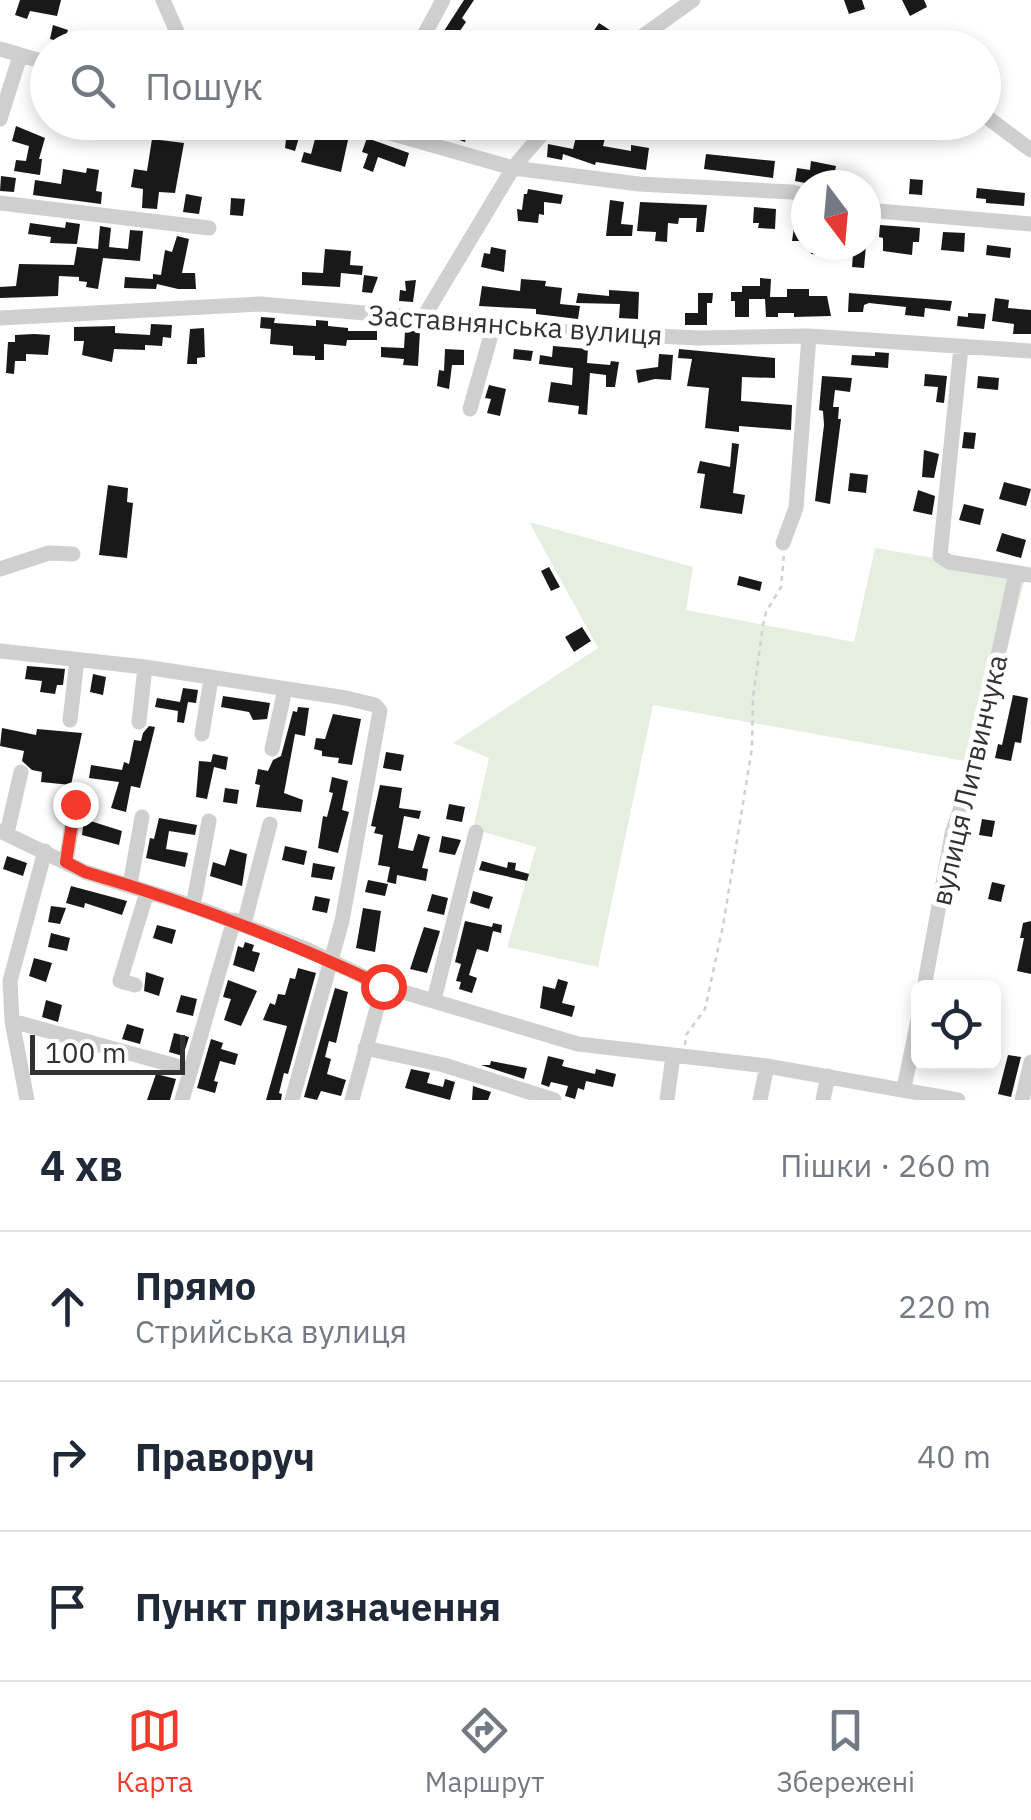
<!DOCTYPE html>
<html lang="uk">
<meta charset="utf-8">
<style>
:root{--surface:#fff;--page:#f2f2f3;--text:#1f2937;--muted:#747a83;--line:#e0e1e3;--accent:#f2392a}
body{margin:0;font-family:"IBM Plex Sans",sans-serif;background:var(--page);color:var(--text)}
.controls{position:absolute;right:30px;bottom:30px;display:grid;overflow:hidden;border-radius:15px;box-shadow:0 5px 15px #0003}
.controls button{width:90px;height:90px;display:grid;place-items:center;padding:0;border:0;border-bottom:2px solid var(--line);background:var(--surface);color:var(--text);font:50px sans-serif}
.compass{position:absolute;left:791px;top:170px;width:90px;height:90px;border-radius:50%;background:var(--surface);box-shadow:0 5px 15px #0003;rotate:164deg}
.scale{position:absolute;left:30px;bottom:25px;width:155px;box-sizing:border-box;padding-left:10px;border:5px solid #323232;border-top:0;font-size:28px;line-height:35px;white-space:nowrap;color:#323232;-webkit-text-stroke:8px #fff;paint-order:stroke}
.stop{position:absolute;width:30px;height:30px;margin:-22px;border:8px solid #f2392a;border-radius:50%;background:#fff}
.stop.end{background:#f2392a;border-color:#fff;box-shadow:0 2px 10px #0008}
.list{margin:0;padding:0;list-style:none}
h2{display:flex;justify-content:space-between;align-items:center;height:130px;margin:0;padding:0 40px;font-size:42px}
h2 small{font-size:32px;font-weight:400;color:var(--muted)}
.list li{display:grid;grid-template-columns:65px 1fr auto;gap:30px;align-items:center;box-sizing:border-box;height:150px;padding:0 40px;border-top:2px solid var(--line)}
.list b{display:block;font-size:38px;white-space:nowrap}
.list p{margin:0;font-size:32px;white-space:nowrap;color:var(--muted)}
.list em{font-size:32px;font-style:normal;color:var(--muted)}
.icon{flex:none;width:55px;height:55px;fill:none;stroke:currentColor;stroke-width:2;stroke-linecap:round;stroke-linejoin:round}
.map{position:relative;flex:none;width:1031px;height:1100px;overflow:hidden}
.search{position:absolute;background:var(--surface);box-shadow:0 5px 15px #0003;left:30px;right:30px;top:30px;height:110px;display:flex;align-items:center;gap:25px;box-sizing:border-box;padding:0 35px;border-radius:55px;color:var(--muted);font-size:38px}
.sheet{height:580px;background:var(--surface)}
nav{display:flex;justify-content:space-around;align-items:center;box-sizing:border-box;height:140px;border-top:2px solid var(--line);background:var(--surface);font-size:28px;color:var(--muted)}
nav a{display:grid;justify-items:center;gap:5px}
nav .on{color:var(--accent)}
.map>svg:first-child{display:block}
.green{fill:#e6efdf}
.building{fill:#191919}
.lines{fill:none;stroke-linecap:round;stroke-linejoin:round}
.path{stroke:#cfcfcf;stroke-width:2.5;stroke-dasharray:5 5;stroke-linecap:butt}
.minor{stroke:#cfcfcf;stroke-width:15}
.route{stroke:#f2392a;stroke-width:12}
.labels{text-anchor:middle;stroke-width:10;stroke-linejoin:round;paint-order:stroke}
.street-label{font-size:28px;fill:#323232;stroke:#fff}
</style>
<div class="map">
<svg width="1031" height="1100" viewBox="0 0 1031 1100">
<rect width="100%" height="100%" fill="#fff"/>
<!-- green -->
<path class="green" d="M529 522 693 567 686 610 854 642 875 548 946 560 1025 579 976 763 653 705 598 967 507 947 536 847 473 829 489 758 453 743 598 648Z"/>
<!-- building -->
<path class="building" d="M20 0H61L57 16 30 11 27 19 15 15Z
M464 0H474L462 18 466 22 455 38 444 31Z
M844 0H862L865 9 849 14Z
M902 0H924L927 7 910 16Z
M599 23 616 34 607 48 591 35Z
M53 25 68 30 64 43 50 39Z
M938 30 944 40 947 38 952 48H930L926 37Z
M921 33 925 42 913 48H883Z
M288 122 348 140 341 172 301 162 304 152 311 154 315 139 300 134 295 151 285 148Z
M407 122H471L465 142Z
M579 125 605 138 603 146 631 151V145L649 148 646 170 596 162 595 165 563 154 562 160 547 157 548 144 573 149Z
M16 126 45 138 39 159H42L40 175 14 171 16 160 26 161 29 146 12 141Z
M367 138 409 153 405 167 378 157 373 172 363 168 368 154 362 152Z
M152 139 184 143 175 193 159 192 157 209 142 208 143 189 131 187 134 169 147 171Z
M706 154 775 161 773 178 704 169Z
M811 161 836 166 833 181 811 179 810 184 795 181 797 168 810 170Z
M87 168 99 170 96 191 102 192 101 204 33 195 35 180 61 184 63 169 86 173Z
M1 176 16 178 14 192 0 191Z
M910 179 923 180 922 195 909 194Z
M977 188 1025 193 1024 206 986 203V199L976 198Z
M528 189 563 195 561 204 544 202V215L539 214 538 223 518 221 517 209 522 210 524 194H527Z
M186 194 202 197 199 214 183 212Z
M231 198 245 199 243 216 230 215Z
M610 200 624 202 621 224 633 225 632 236H606Z
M640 202 707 205 704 232H696L697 218H679L678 224 668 223 667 242 655 241 656 232 637 231Z
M754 207 776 209 775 229 758 228 759 223H753Z
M797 208 806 209V241H792Z
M66 222 80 224 77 244 50 243 51 237 28 234 30 223 65 228Z
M880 225 920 228 919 242H913L912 255 883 251V238L879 237Z
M100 226 111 228 109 247 128 249 130 230 143 231 140 261 103 258 98 289 86 287 87 282 79 281V277L59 276 58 296 0 298V287L16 286 19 264 74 265 77 247 98 249Z
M943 232 965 233 964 252 941 250Z
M177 236 189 239 182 273H195L196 289H178L157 284 156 289 124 288 125 277 153 279V274L161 275 165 250 172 252Z
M812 245 837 248V256L811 254Z
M840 245H866L864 268 852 267 853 254 840 253Z
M987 245 1011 248 1010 258 986 255Z
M491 247 506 250 504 272 481 267 484 253 490 254Z
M325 249 351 251 350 265 363 266 362 275 341 273 340 287 302 285V272L323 273Z
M364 275 378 277 372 293 362 292Z
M760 278 771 279 770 297H787V289H809V296H827L831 316 794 317V313H778V317H766L765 299H749V317H735V301H731V292H742V286H760Z
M521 279 546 281 545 286 562 288 560 304 580 306 578 319 536 314V309L479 306 482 286 520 291Z
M416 280 413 302 399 301 400 290 406 291 405 281Z
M609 290 639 292 638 319 619 318 620 304 576 303 578 293 609 296Z
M698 293H713L712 303H707V325H685V313H698Z
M849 293 952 301 950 311 925 308 924 317 905 315 906 307 869 303 864 305 863 312H848Z
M995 298 1009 300 1008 308 1031 310V334H1013L1014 324 992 321Z
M968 313 986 314 984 329 957 326 958 316 968 317Z
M261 317 275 318 274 323 316 326V320L328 321V326L348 328V331H377V340H347L346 346 324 344V360H315V356L293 355V346L270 344 271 329 260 328Z
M151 324 172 325 171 338 163 337 162 346 145 345V350L114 349 112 362 82 355 84 341H74V327L115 326V333L150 335Z
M204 328 205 357 197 358V364H187L190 329Z
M405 331H420L418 366 403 365 404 359 381 357V347L404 348Z
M34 334 50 335 48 355 26 354V361H15L14 374 6 373 8 342H15V335Z
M553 346 588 349 587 363 610 365 611 361 619 362 615 387H606V375L590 373 587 415 578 414 579 406 548 402 551 382 572 385 573 368 539 364 540 355 552 357Z
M445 349 464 350V365H452L449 389 437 386 439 370 444 371Z
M514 349 533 351 531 361 513 359Z
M679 349 775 358V378L742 377 741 401 792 405 791 430 739 426V432L705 428 709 388 687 386 692 359 678 358Z
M875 352 889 353 888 368 851 365 852 355 875 356Z
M659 354 673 355 671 380 655 379 638 383 636 370 658 367Z
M925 374 947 376 944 403 936 402 938 387 924 386Z
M822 376 852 378 850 392 835 390 833 407H839L838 419H841L830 504 815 501 824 425 823 411 819 410Z
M978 376 999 378 998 390 977 388Z
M489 385 506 389 500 416 487 413 491 399 485 398Z
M964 432 976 433 974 449 962 448Z
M732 443 739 444 733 493 745 495 742 514 700 508 705 474 697 473 700 461 730 467Z
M924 450 939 454 934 478 922 477Z
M850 473 868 475 866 493 848 491Z
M1004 482 1031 489 1026 506 999 499Z
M108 485 128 488 127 502 133 503 127 558 99 555Z
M918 490 935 496 932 515 913 511Z
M964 504 984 509 980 525 959 520Z
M1002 533 1026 540 1021 558 996 551Z
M549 567 560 587 551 591 541 571Z
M739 576 762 582 760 591 737 585Z
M582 627 591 641 574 652 565 637Z
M27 666 65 669 63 685H57L55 694 40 692 42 681 25 679Z
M93 674 106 677 103 695 90 692Z
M183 688 198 690 196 703 188 702 184 723 177 722 178 711 155 707 157 698 180 702Z
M1013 695 1028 698 1021 743 1015 742 1011 761 995 758 998 744 1002 745Z
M223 696 270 703 267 719 253 720 249 712 221 707Z
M298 707 309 708 305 736 295 734 284 793 303 800 301 812 256 807 260 785 255 784 258 769 268 771 273 760 281 756 293 711 297 712Z
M333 714 361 719 352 765 338 763 339 758 322 756V751L314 749 316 738 325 739Z
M149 726 155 727 140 788 131 786 126 812 111 808 119 782 89 778 91 765 122 770 124 762 129 764 134 740 141 741 143 733Z
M2 728 36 735 37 729 82 733 71 785 41 782 42 772 32 770 22 761 24 751 0 746Z
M386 752 404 755 401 771 383 768Z
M213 754 228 757 226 770 214 767 207 799 196 797 199 761 211 762Z
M332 777 348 781 342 810 349 812 338 853 318 848 323 816 327 817 333 793 329 792Z
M380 785 402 788 399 808 421 811 419 819 404 816 398 848 413 851 418 834 430 837 422 868 428 869 426 881 397 875 396 884 387 882 390 867 378 865 383 835 374 833 376 827 371 826Z
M225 788 239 790 237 804 223 802Z
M449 804 465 807 462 822 446 819Z
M159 818 197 825 195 835 169 831 166 849 188 853 185 867 146 858 150 838 154 839Z
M84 819 122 831 119 845 82 835Z
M982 819 995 821 992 837 979 835Z
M442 836 461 840 455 855 439 852Z
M285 846 307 851 304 865 282 860Z
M230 849 247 854 242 886 210 876 213 862 225 866Z
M7 856 27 863 23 876 3 869Z
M482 861 507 868 508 862 516 863 515 870 529 874 527 881 479 870Z
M313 863 335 867 332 880 311 877Z
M368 880 388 884 385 896 365 892Z
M992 882 1005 885 1001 902 988 899Z
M71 886 127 901 122 915 85 903 84 908 66 903Z
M473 891 493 897 489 909 470 903Z
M432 894 448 898 444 915 427 911Z
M315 896 330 899 327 913 312 910Z
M51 906 66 908 60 924 48 922Z
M363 908 381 911 375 952 356 948Z
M465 921 492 927 493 923 502 925 501 933 493 931 488 952 477 949 469 975 477 978 472 993 459 989 461 982 456 981 461 964 455 962Z
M1031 921V974L1017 971 1024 938H1020L1023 923Z
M157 925 176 930 172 944 153 938Z
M424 927 440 931 427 973 410 969Z
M51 933 70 938 67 951 48 947Z
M245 942 254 945 252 951 260 953 254 972 233 965 238 946 243 948Z
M34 958 52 963 46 982 29 976Z
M298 968 316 973 288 1074 284 1073 279 1093 282 1094 281 1100H266L287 1026 263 1020 270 1003 275 1005 278 994 285 995 290 978 295 979Z
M146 972 164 978 159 996 144 991Z
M558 979 568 982 562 1003 575 1006 572 1017 540 1008 543 986 555 989Z
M228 980 257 991 241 1026 224 1020 231 999 223 997Z
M335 988 348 992 336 1043 329 1041 325 1057 331 1059 327 1074 346 1080 341 1096 321 1091 317 1100 304 1097Z
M181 995 197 999 193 1016 176 1012Z
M46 1000 62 1005 58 1022 42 1017Z
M127 1024 144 1029 140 1044 122 1039Z
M174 1033 189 1037 183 1056 169 1052Z
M211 1039 223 1043 221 1049 238 1054 235 1065 220 1061 214 1081 218 1082 215 1093 197 1088Z
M1008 1055 1021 1057 1011 1097 998 1094Z
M548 1056 564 1060 562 1066 595 1074 596 1069 616 1074 613 1087 586 1081 584 1090 578 1088 575 1099 565 1096 568 1086 551 1082 549 1087 541 1084Z
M491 1061 527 1068 524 1079 481 1065H490Z
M411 1069 430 1073 427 1083 443 1087 445 1079 455 1082 450 1100 405 1088Z
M156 1074 176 1079 170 1100H147Z
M473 1086 491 1092 488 1100H472Z"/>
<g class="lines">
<!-- path -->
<path class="path" d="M685 1045 686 1035 705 1009 723 926 752 748 753 698 763 625 766 612 781 587 784 554"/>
<!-- minor -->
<path class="minor" d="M163 0 184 48
M417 48 443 0
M626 48 693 0
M0 49 48 63
M984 115 1031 150
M0 119 20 56
M351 122 513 168 639 184 792 192 806 196
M0 203 209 228
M866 210 1031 224
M0 318 260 304 423 318 493 328 698 338 809 336 1031 351
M423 318 513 168 552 122
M961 347 940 556 949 562 1031 575
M470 409 493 328
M783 543 796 508 809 336
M0 569 49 553 73 554
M0 651 145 667 346 698 375 705 380 711 342 921 292 1100
M70 720 77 660
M139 722 145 667
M202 734 211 679
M272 749 285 689
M0 831 85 872 193 906 306 949 383 986 578 1044 767 1066 958 1100
M7 833 21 772
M66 862 76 798
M130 885 142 817
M193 906 209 821
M244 924 270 824
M135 985 120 981 147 892
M924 988 952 834 973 772 1016 573
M434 1000 476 832
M12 1021 191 1070
M365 1048 444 1065 554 1100
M904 1088 918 1020
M27 1100 12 1021 10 981 45 851
M182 1100 234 920
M352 1100 383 986
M667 1100 673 1056
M760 1100 767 1066
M823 1100 828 1076
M1022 1100 1031 1062"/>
</g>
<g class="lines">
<!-- route -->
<path class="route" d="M75 804 66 862 85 872C188 902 286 940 383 986"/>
</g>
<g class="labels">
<!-- street labels -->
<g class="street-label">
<text transform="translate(515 325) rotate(4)" y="10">Заставнянська вулиця</text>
<text transform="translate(969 780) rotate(-77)" y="10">вулиця Литвинчука</text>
</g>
</g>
</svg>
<div class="controls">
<button><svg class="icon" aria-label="locate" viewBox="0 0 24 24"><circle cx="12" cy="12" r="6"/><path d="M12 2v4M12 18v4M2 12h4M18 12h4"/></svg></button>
</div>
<svg class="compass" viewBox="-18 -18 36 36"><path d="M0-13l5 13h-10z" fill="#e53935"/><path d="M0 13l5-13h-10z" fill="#747a83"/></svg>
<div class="scale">100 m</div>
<div class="stop" style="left:383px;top:986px"></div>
<div class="stop end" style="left:75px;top:804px"></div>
<div class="search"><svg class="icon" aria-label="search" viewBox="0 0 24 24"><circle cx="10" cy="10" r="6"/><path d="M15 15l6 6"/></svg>Пошук</div>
</div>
<section class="sheet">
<h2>4 хв<small>Пішки · 260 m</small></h2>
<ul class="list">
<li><svg class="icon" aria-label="ahead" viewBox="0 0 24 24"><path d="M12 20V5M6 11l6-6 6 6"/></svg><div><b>Прямо</b><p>Стрийська вулиця</p></div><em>220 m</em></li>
<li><svg class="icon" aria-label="right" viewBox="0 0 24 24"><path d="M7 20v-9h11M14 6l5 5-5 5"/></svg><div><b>Праворуч</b></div><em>40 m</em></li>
<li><svg class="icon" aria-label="arrive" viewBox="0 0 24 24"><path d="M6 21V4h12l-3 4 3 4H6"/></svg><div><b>Пункт призначення</b></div></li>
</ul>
</section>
<nav>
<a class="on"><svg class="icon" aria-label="map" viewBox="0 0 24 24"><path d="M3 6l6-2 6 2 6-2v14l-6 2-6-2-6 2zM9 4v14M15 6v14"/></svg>Карта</a>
<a><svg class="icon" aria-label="directions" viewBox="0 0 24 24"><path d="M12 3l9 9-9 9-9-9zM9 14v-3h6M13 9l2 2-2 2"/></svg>Маршрут</a>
<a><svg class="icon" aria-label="saved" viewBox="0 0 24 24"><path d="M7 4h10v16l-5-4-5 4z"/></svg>Збережені</a>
</nav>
